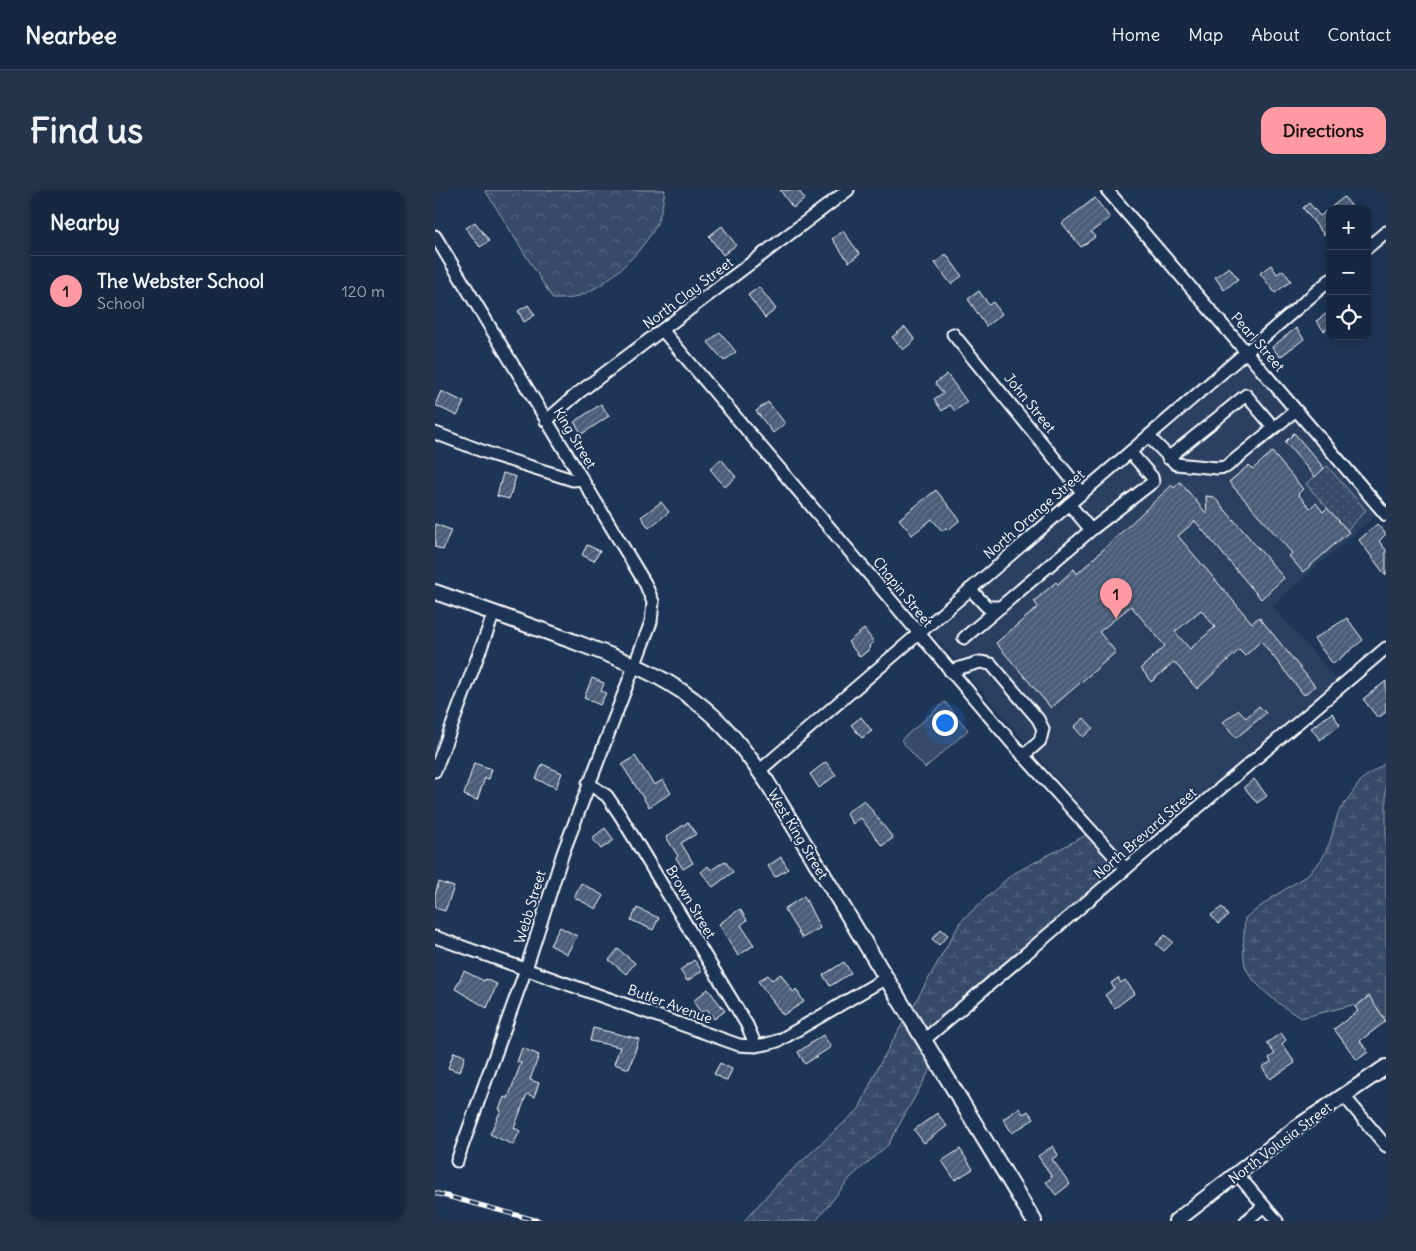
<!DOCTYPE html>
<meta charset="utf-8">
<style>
:root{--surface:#162841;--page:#23344c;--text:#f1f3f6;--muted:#9ea6b1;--line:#35445a;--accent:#ff9aa2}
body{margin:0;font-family:Delius,sans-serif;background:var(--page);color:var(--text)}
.controls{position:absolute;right:15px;top:15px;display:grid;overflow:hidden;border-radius:10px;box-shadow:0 2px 12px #0003}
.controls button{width:45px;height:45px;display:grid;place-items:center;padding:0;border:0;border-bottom:1px solid var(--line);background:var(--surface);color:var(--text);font:25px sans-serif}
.you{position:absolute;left:509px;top:532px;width:18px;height:18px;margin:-12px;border:4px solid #fff;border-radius:50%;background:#1a73e8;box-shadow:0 0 0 8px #1a73e833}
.badge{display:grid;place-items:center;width:32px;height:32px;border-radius:50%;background:var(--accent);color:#111;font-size:16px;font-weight:700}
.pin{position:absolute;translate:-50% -41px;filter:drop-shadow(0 1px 2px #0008)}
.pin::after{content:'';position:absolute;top:26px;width:18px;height:15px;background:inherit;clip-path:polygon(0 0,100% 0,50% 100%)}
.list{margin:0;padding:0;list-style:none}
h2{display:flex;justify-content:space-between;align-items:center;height:65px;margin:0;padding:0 20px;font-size:21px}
h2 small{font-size:16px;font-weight:400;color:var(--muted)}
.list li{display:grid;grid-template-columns:32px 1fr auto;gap:15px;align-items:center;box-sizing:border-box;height:70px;padding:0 20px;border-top:1px solid var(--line)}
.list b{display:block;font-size:19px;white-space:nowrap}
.list p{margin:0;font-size:16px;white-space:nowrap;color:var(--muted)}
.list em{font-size:16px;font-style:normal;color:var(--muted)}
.icon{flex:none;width:28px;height:28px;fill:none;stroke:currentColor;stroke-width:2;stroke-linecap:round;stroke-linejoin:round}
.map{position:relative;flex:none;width:951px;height:1031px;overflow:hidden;border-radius:15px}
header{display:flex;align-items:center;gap:30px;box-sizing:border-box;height:70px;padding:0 25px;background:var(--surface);border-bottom:1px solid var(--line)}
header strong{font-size:24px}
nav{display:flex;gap:28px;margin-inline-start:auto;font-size:18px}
.intro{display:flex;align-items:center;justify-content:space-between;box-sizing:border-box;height:120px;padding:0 30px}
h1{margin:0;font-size:35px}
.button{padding:12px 22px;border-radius:15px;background:var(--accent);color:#111;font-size:18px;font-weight:700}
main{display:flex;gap:30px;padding:0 30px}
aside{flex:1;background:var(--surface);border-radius:15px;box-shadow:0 2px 12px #0003}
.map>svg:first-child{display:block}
.built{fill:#2a4161}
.green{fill:#364b69;stroke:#9aa5b4}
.forest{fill:url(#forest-crowns);stroke:#9aa5b4}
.wetland{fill:url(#wetland-marsh);stroke:#9aa5b4}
.park{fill:url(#park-dots);stroke:#9aa5b4}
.building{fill:url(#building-hatch);stroke:#fff;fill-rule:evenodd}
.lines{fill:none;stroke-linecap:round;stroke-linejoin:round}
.minor-casing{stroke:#fff;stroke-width:15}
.major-casing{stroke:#fff;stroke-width:18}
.minor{stroke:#1d3557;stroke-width:11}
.major{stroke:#1d3557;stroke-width:14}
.rail-casing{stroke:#fff;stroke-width:5}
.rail{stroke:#1d3557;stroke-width:3;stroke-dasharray:9;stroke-linecap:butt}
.labels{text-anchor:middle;stroke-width:4;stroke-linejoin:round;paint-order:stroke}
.street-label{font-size:14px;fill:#fff;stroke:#1d3557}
</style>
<header>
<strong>Nearbee</strong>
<nav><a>Home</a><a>Map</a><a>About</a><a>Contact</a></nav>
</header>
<div class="intro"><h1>Find us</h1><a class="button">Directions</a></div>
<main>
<aside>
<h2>Nearby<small></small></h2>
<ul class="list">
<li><span class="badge">1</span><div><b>The Webster School</b><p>School</p></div><em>120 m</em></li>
</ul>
</aside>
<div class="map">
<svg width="951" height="1031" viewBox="0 0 951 1031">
<defs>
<pattern id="forest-crowns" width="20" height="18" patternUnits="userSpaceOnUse" patternTransform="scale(1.25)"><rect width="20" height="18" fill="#364b69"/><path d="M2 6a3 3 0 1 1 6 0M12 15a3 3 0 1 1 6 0" fill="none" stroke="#546680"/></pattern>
<pattern id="wetland-marsh" width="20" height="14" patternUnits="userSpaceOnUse" patternTransform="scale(1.25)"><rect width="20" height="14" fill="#364b69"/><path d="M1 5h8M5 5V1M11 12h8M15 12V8" fill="none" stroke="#546680"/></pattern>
<pattern id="park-dots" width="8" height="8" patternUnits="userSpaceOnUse" patternTransform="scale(1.25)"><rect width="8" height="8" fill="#364b69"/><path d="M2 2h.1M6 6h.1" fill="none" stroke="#546680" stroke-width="1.8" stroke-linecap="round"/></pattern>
<pattern id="building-hatch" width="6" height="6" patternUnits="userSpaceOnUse" patternTransform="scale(1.25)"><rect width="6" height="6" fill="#4a5d79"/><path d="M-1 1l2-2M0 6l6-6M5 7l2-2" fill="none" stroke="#65758d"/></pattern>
</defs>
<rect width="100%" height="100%" fill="#1d3557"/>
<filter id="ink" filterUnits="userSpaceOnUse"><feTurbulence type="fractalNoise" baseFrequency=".02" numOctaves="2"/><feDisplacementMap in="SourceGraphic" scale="10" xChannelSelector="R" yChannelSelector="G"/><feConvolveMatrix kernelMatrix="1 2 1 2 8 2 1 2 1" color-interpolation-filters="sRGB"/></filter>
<g filter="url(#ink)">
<!-- built -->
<path class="built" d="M811 173 941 325 837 415 902 490 699 664 687 665 497 443Z"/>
<!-- green -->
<path class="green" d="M510 512 533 540 490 578 466 550Z"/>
<!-- forest -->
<path class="forest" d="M50 0H230C228 14 225 29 218 41 201 68 169 99 138 108 132 109 124 109 118 109Z"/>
<!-- wetland -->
<path class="wetland" d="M951 573V827H939L917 815 866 828C850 819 815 794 810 775 807 761 809 743 810 728L838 707 871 686 887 669 895 652 903 623 927 589Z
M651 645 683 679 608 744 553 785 533 807 491 842 477 818 526 731 576 685Z
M469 831 497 876 453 955 416 987 381 1031H309L345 991 424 919 443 877Z"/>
<!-- park -->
<path class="park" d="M892 276 931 320 912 340 871 294Z"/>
<!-- building -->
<path class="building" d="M345 0H363L370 9 358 18Z
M909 7 919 19H895V40L889 45 868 18 874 13 885 26Z
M660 8 675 28 656 42 660 47 646 57 627 33Z
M40 32 54 51 45 57 31 38Z
M287 36 301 55 288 65 274 46Z
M408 41 425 64 414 72 397 49Z
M511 64 527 86 516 94 500 73Z
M836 75 842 84 848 80 856 91 840 103 825 83Z
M794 77 803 89 789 100 780 87Z
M324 97 341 119 330 128 313 105Z
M544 101 554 115 558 112 567 124 551 136 533 109Z
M93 115 100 125 89 132 83 121Z
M895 121V137L889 141 881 131Z
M470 137 480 150 468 160 457 147Z
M861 138 869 149 845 167 837 157Z
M285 142 301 162 289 171 273 152Z
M512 184 532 212 520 221 515 215 507 221 499 209 508 203 500 193Z
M6 201 29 212 22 226 0 215Z
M333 212 350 233 338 243 321 221Z
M166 214 174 226 147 244 139 232Z
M859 243 889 278 880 287 850 252Z
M837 262 868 299 863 304 875 318 881 313 888 322 892 318 914 342 868 382 854 366 857 363 794 292 814 275 818 279Z
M286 269 301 287 290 297 275 279Z
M68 283 81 287 74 309 62 306Z
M745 292 772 324 771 306 779 307 849 388 826 409 760 331 743 346 817 433 824 427 880 496 869 505 826 451 810 466 804 460 762 499 739 472 716 492 706 478 730 456 696 416 664 442 681 462 616 518 561 453 603 417 599 411 621 392 623 394 639 379 642 384 737 295 739 298ZM766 420 780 437 755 459 740 442Z
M501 300 525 330 513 340 511 338 507 341 497 329 477 345 464 329Z
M226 312 234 322 214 338 206 327Z
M0 334 16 340 8 360 0 357Z
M942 334 951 344 944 351 951 360V386L924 350Z
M152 355 165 361 159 371 147 365Z
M912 428 928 450 898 474 879 449Z
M429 439 439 452 434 456 436 458 425 467 413 452Z
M157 488 169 493 166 501 171 503 165 515 149 508Z
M951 491V522L943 528 928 509Z
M824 516 831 523 801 548 788 532 804 520 811 528Z
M897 523 905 535 885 550 876 538Z
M426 527 437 541 427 548 416 535Z
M649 528 658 538 648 547 639 537Z
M200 566 219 595 228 590 236 603 214 617 187 575Z
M391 572 401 585 384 598 375 584Z
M39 573 57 579 54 589 50 588 42 610 29 605Z
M107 574 127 583 121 598 101 589Z
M819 589 832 606 822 613 809 597Z
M429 610 458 648 447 656 426 628 418 634 411 623Z
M253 632 261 644 246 653 258 673 248 679 241 668 243 666 231 647Z
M170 638 179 650 166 659 157 648Z
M346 667 353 679 340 687 333 676Z
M290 671 298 682 278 697 266 682 273 676 276 680Z
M4 692 19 697 10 721 0 718V704Z
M146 693 169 706 161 719 139 707Z
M369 706 385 738 367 748 349 719Z
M787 717 793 726 783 734 776 725Z
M202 718 224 728 218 740 196 730Z
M305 719 312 730 306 735 319 755 303 766 284 734Z
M125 737 142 746 132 764 115 755Z
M506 739 513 745 504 755 497 749Z
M730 745 738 752 729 761 721 754Z
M183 759 200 773 191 784 174 770Z
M259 770 267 781 252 791 245 780Z
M409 772 416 783 395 796 388 785Z
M29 781 49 791 50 789 62 794 52 818 20 799Z
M346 784 358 802 361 799 369 812 348 825 323 791 333 785 337 790Z
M683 788 686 793 690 790 700 803 680 818 670 805 679 798 676 793Z
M273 799 290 821 279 829 272 819 266 823 258 811Z
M934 806 951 831 925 851 933 862 922 870 899 839 923 821 920 817Z
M158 838 204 849 194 879 179 874 185 857 155 851Z
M846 843 851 850 847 854 860 873 835 889 827 877 836 872 834 868 840 864 832 853Z
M388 845 396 857 370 874 363 862Z
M87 858 104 865 95 890 104 893 99 907 92 904 79 938 85 941 78 955 55 944 66 920 64 919 69 907 73 908 86 873 82 872Z
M19 862 30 866 25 882 13 878Z
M285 873 297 879 292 891 279 884Z
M584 918 588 924 593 921 599 929 577 943 568 929Z
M502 923 512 936 489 953 479 940Z
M618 956 623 965 617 969 635 994 621 1005 611 992 617 987 603 966Z
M525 959 538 979 520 990 507 971Z"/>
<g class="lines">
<defs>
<path id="minor" d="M672 0 951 325
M0 46 210 393 218 412 216 432 128 663 91 779 22 971
M932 58 951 42
M228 141 576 552 691 679
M518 144 647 302
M111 231 142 204 413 0
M0 243 55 264 138 290 147 289
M713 246 741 274 782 278 791 277 861 220
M733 268 811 205 839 238
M634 314 656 340
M535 399 552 417H566
M529 448 656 340 718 292 717 287 695 262
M515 481 545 472 556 474 603 529 608 539 605 551 588 566
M0 581 59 423
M324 581 895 90
M153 593 172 606 185 625 312 835 321 856
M0 747 304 855C320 857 331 855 345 850L451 788
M489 850 951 458
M909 906 951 956
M802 984 842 1031
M811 1031 829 1016"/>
<path id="major" d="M0 402C43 417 86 433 129 448 175 465 220 480 259 510 289 532 311 562 332 592L599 1031
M741 1031 861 938 951 877"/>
</defs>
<!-- minor casing -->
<use href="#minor" class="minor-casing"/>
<!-- major casing -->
<use href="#major" class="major-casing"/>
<!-- minor -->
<use href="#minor" class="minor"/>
<!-- major -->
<use href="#major" class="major"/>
<defs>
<path id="rail" d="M0 1003 104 1031"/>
</defs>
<!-- rail casing -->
<use href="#rail" class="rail-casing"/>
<!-- rail -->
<use href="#rail" class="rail"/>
</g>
</g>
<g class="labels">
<!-- street labels -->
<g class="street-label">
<text transform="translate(253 103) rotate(-37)" y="5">North Clay Street</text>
<text transform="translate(823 152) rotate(49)" y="5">Pearl Street</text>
<text transform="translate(595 213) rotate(51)" y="5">John Street</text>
<text transform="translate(140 248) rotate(59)" y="5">King Street</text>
<text transform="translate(599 324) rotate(-41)" y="5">North Orange Street</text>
<text transform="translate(468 402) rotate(51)" y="5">Chapin Street</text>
<text transform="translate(710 643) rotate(-41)" y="5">North Brevard Street</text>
<text transform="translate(363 644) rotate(59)" y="5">West King Street</text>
<text transform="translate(256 712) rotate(59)" y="5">Brown Street</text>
<text transform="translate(95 717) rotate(-73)" y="5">Webb Street</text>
<text transform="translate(235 814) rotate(20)" y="5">Butler Avenue</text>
<text transform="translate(845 953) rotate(-37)" y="5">North Volusia Street</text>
</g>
</g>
</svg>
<div class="controls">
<button>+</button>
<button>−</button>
<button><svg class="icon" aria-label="locate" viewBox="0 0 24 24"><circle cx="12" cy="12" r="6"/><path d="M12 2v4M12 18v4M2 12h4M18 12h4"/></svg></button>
</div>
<div class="you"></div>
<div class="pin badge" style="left:681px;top:429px">1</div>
</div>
</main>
